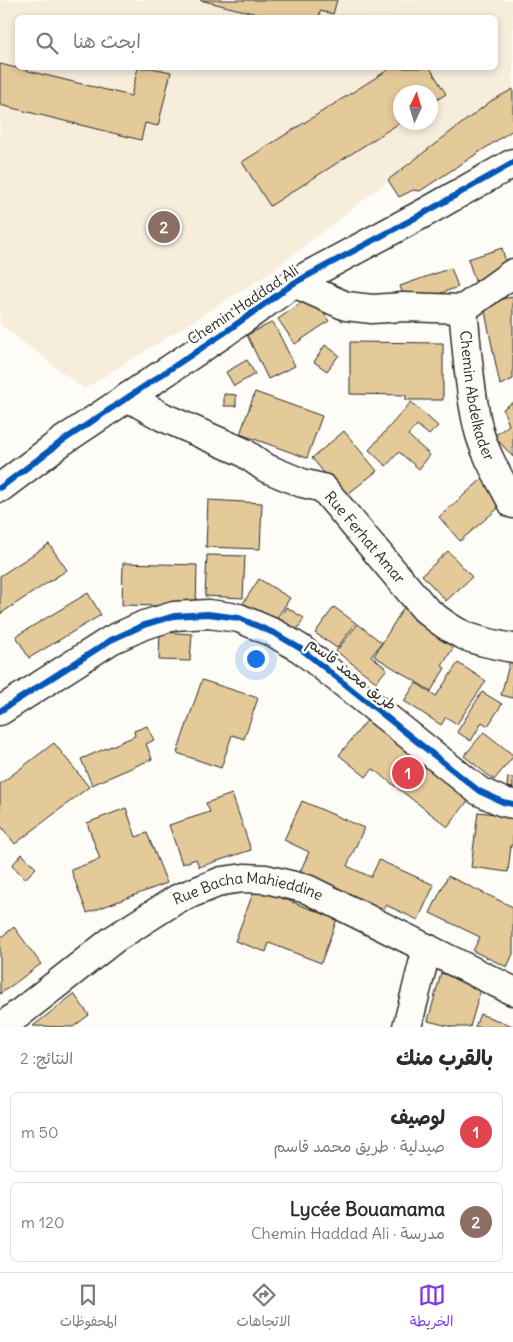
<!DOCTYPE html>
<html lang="ar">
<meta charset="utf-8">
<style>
:root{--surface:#fff;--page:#f7f7f7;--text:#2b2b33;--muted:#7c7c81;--line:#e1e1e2;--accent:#7c3aed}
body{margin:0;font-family:Delius,"Playpen Sans Arabic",sans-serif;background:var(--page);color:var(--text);direction:rtl}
.compass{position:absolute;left:393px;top:85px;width:45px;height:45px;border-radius:50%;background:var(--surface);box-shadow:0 2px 8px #0003;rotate:4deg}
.you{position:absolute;left:255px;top:658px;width:18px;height:18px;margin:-12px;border:4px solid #fff;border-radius:50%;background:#1a73e8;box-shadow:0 0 0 8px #1a73e833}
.badge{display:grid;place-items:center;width:32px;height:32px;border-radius:50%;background:var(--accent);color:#fff;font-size:16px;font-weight:700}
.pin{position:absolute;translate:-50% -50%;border:2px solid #fff;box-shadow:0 1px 5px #0006}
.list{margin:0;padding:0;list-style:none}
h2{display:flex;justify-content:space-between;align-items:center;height:65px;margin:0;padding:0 20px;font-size:21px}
h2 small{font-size:16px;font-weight:400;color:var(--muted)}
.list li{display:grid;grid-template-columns:32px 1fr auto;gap:15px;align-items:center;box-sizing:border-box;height:80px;margin:0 10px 10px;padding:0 10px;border:1px solid var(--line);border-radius:8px}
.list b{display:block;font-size:19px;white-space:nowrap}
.list p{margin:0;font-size:16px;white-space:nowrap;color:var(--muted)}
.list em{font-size:16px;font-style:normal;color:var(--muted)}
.icon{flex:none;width:28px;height:28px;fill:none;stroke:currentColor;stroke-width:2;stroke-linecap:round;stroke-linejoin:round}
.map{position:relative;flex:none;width:513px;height:1027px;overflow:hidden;direction:ltr}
.search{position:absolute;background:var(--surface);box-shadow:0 2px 8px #0003;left:15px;right:15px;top:15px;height:55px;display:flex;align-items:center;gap:12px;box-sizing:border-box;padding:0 18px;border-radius:8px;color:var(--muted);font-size:19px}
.sheet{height:245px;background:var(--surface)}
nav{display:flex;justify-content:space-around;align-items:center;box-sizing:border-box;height:70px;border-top:1px solid var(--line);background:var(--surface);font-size:14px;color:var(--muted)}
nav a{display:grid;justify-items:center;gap:2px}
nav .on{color:var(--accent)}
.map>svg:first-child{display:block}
.built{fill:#f6eddb;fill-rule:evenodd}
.building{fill:#e4c999;stroke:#2b2b2b}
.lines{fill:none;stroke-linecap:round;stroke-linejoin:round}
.minor-casing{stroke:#2b2b2b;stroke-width:31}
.tertiary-casing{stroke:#2b2b2b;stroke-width:31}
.minor{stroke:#fdfcf7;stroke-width:28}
.tertiary{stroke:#fdfcf7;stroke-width:28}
.cycleway-casing{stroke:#fdfcf7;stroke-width:9}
.cycleway{stroke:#0057b8;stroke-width:6}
.labels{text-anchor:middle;stroke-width:5;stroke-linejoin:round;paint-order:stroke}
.street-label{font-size:15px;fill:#2b2b2b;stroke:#fdfcf7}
</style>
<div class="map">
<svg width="513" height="1027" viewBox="0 0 513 1027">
<rect width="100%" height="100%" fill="#fdfcf7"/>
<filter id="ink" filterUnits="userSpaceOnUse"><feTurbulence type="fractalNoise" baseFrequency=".02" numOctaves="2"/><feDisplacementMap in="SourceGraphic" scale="10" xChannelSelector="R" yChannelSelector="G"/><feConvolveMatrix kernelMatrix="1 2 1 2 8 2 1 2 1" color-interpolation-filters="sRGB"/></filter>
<g filter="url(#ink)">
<!-- built -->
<path class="built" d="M0 0H513V89L491 101 268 274 84 389 0 324ZM18 18H496V68H18ZM400 92H430V122H400Z"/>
<!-- building -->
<path class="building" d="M200 0H337L333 14 320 11 319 18H273Z
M0 64 131 96 138 68H152L171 72 158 126 145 123 141 140 0 105Z
M391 68H430L446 94 430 104V92H400L401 122 270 206 242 162Z
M513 89V130L420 191 413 190 399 197 388 180 491 101Z
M502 248 508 270 475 281 468 259Z
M451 268 458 287 407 305 400 286Z
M311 296 329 321 295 344 278 319Z
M513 297V379L500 385 483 302Z
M273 322 295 366 268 379 247 335Z
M350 342 443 343V400H406V395L350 394Z
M325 345 339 355 327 371 314 362Z
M247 360 255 374 234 386 226 372Z
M255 392 322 416 307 458 240 434Z
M224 394 236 395V406H224Z
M411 402 438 426 429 435 417 425 408 435 430 455 419 469 399 452 386 466 369 450Z
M513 402V457L494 436 509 425 503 409Z
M344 431 377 471 344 497 312 458Z
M482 479 503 504 460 541 439 517Z
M208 500 262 503 260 549 206 547Z
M49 544 67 570 0 614V576Z
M448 551 472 577 446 601 422 575Z
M207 555 245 556 243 598 205 596Z
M123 563 197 565 196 607 122 605Z
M259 579 290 598 271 627 240 608Z
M88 593 101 615 29 658 16 636Z
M286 607 304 618 294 635 276 625Z
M334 607 356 623 337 648 315 633Z
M404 607 458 640 442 666 445 668 431 691 374 656Z
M358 624 382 643 371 656 387 669 376 682 336 651Z
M160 632 192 634 190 661 159 660Z
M512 653H513V698L501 695Z
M458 663 486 681 457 724 446 717 441 725 404 701 416 683 436 696Z
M202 680 258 698 244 739 232 735 221 768 177 753Z
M482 692 502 704 488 726 482 722 471 741 457 732Z
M368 719 470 798 448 827 373 769 366 777 339 755Z
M147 726 154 740 146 744 152 759 92 785 81 759 135 736 134 731Z
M484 732 513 755V757L494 780 464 756Z
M54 743 89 787 15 844 0 825V784Z
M508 777 513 778V788L507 787Z
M232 794 251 850 199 867 196 859 182 864 169 825 210 812 206 803Z
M302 801 364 828 347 866 371 877 379 860 434 885 418 920 386 905 383 912 299 874 309 852 284 840Z
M126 808 136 837 147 833 167 883 87 913 71 870 100 859 87 823Z
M478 812 513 816V845H511L508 872 471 867Z
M22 854 36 868 25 879 12 865Z
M448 876 513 907V954L507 967 473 951 480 937 430 913Z
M255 888 337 919 321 963 269 943 266 952 235 941Z
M14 927 41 964 0 994V938Z
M441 973 482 985 470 1027H452L428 1021Z
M74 994 89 1015 73 1027 33 1026Z
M480 1014 513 1026V1027H475Z"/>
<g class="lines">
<defs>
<g id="minor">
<path d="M294 283 346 306 372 309 403 307 463 309 513 273"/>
<path id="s1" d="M128 397 163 417 243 452 266 468 302 483 323 488 425 609C456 636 473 641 513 648"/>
<path id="s2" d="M2 1027 114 939 177 899 222 881 244 878 266 879 307 889 513 991"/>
<path d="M407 1027 427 948"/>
</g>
<g id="tertiary">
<path id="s3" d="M463 309C467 348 469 389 478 427 483 451 502 483 513 504"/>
<path d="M0 488 61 442 224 333 294 283 426 212 513 163"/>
<path d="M0 711 111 640 144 625 174 616 208 614 239 618 276 634 301 649 479 791 503 802 513 804"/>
</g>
</defs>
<!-- minor casing -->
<use href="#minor" class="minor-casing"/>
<!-- tertiary casing -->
<use href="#tertiary" class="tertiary-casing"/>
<!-- minor -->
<use href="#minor" class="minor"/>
<!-- tertiary -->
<use href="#tertiary" class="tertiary"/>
<defs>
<path id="cycleway" d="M0 488 61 442 224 333 294 283 426 212 513 163
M0 711 111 640 144 625 174 616 208 614 239 618 276 634 301 649 479 791 503 802 513 804"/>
</defs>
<!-- cycleway casing -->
<use href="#cycleway" class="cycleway-casing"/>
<!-- cycleway -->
<use href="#cycleway" class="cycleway"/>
</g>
</g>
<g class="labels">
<!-- street labels -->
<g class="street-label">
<text transform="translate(243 305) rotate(-34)" y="5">Chemin Haddad Ali</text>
<text dy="5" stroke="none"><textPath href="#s3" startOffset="88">Chemin Abdelkader</textPath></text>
<text dy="5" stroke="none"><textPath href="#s1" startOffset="281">Rue Ferhat Amar</textPath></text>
<text transform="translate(352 674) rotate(38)" y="5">طريق محمد قاسم</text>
<text dy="5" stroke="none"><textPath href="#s2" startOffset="291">Rue Bacha Mahieddine</textPath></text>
</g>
</g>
</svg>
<svg class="compass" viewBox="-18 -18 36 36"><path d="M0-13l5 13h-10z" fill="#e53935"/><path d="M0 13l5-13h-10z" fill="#7c7c81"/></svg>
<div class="you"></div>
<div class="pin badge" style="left:408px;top:773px;background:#e0444e">1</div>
<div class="pin badge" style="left:164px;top:227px;background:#8d6e63">2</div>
<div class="search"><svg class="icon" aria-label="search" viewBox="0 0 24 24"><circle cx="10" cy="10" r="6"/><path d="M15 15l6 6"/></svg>ابحث هنا</div>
</div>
<section class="sheet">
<h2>بالقرب منك<small>النتائج: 2</small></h2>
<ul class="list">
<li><span class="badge" style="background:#e0444e">1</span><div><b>لوصيف</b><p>صيدلية · طريق محمد قاسم</p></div><em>50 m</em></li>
<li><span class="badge" style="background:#8d6e63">2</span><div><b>Lycée Bouamama</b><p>مدرسة · Chemin Haddad Ali</p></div><em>120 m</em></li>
</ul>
</section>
<nav>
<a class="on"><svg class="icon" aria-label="map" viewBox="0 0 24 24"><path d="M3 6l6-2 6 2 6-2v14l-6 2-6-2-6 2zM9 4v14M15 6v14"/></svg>الخريطة</a>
<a><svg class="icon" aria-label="directions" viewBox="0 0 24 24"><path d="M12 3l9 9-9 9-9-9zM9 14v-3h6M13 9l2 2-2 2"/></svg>الاتجاهات</a>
<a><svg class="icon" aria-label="saved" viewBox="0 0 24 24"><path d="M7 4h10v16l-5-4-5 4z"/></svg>المحفوظات</a>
</nav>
